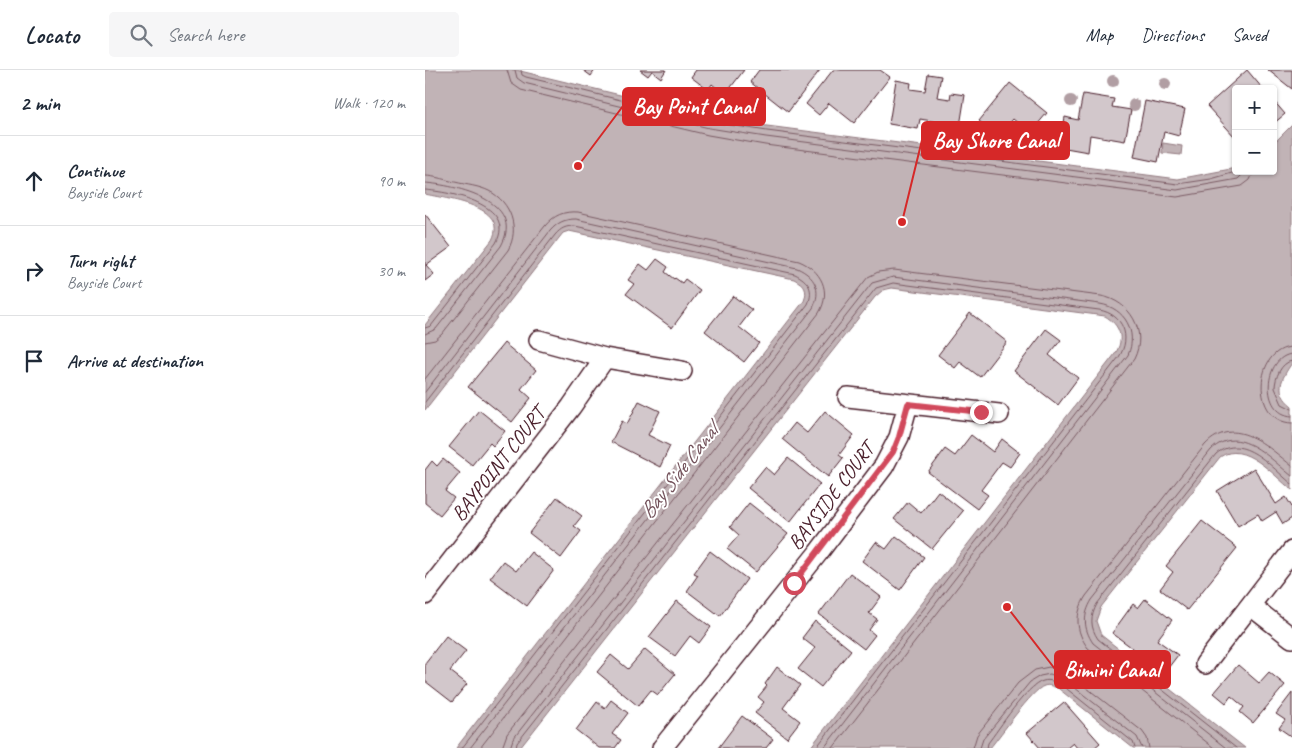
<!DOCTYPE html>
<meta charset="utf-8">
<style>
:root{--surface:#fff;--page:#f6f6f7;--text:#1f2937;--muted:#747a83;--line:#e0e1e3}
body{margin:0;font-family:Caveat,sans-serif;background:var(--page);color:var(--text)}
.controls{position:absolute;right:15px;top:15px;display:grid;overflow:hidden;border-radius:5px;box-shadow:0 1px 4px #0004}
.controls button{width:45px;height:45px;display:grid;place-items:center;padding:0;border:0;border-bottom:1px solid var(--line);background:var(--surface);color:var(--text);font:25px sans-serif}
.stop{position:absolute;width:15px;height:15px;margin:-11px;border:4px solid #d1495b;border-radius:50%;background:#fff}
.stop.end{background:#d1495b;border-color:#fff;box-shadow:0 1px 5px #0008}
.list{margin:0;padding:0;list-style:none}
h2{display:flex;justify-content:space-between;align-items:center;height:65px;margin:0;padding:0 20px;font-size:21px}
h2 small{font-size:16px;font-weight:400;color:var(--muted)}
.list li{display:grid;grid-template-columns:32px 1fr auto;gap:15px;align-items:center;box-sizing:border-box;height:90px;padding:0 20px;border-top:1px solid var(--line)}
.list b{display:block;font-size:19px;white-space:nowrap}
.list p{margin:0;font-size:16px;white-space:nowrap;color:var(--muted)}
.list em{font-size:16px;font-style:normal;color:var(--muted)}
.icon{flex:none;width:28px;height:28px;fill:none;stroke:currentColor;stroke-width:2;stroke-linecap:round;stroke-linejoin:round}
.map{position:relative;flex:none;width:867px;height:678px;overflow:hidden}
header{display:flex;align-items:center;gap:30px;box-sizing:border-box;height:70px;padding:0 25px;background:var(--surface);border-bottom:1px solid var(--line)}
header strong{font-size:24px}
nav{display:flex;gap:28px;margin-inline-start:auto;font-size:18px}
.search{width:350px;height:45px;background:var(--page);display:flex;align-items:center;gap:12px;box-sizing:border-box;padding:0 18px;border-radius:5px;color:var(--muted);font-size:19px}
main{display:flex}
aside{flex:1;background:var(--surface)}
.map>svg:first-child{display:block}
.water{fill:#c1b3b6;stroke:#91787e}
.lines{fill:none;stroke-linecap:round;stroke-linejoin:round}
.shore{stroke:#7a5a63;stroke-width:1}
.building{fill:#d2c7cb;stroke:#4a1f2b}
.minor-casing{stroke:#4a1f2b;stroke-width:22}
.minor{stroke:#fff;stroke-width:19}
.tree{fill:#b19ea3}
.route{stroke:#d1495b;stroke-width:6}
.labels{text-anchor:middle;stroke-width:4;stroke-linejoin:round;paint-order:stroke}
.street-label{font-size:21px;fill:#4a1f2b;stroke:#fff}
.water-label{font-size:22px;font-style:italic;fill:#74535c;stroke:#fff}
.leader{fill:none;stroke:#d62828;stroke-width:2}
.callout-dot{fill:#d62828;stroke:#fff;stroke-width:2}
.callout{fill:#d62828;stroke:#d62828;stroke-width:2}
.callout-label{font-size:22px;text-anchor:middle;font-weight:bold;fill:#fff}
</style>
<header>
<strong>Locato</strong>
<div class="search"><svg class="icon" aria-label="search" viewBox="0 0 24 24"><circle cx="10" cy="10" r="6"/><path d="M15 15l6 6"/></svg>Search here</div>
<nav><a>Map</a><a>Directions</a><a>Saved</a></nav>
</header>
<main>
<aside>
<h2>2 min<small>Walk · 120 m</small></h2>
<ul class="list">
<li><svg class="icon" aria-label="ahead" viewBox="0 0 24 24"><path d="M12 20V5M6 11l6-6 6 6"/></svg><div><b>Continue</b><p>Bayside Court</p></div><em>90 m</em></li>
<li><svg class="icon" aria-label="right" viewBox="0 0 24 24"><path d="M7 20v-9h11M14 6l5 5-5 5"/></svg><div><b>Turn right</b><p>Bayside Court</p></div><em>30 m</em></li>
<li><svg class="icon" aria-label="arrive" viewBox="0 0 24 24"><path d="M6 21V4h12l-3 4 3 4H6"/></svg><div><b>Arrive at destination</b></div></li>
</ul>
</aside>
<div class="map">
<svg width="867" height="678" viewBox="0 0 867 678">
<rect width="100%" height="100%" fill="#fff"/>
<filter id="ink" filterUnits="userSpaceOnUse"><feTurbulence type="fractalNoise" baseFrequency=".02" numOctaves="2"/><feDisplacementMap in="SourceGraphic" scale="10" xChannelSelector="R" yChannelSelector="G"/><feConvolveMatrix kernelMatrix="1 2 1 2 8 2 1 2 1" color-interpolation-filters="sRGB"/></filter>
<g filter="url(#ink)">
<!-- water -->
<path class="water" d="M0 0H91L287 47 342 56 753 109 811 98V101H848V74L867 55V293C856 309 849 322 867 336V420C848 405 819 370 795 387L676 537 671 551 676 565 820 678H708L634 619C629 617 624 614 619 616 607 620 575 666 565 678H385L690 284C700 269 695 255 680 246L467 218 458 220 450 227 95 678H31L379 231C383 220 380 215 369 209L144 161 138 163 134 168 0 340V255L67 170C85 135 20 129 0 124Z
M738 73 757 76 756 85 737 83Z"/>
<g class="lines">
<!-- shore -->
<path class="shore" d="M82 0 86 13 96 20 283 65 340 75 752 127 817 116 825 110 829 101
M90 0 92 8 99 13 284 58 341 67 752 120 813 109 821 101
M96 0 97 5 101 7 286 52 342 61 753 114 786 109 814 101
M0 106C10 106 20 110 30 112 42 115 54 116 64 121 86 132 95 159 83 180L17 264 10 270 0 272
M0 113C31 115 101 131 76 176L11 259 0 264
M0 120C25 122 92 134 71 173L6 256 0 258
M867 277C829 278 825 352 867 353
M867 284C839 286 834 344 867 346
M867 291C856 292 850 308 850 318L857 334 867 339
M0 309 120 156C129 145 139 141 153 142L374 191C396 200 407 221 394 243L55 678
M0 322 125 161C133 152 140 149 151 149L372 198C390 206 397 220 388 238L45 678
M0 332 130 165C136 158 141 156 150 156L370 204C384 211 389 220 383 234L37 678
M77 678 82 664 443 207 453 202 469 200 676 226C705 231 723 261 709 289L408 678
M85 678 88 669 447 213 468 207 675 234C700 238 713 262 703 285L399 678
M91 678 92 673 451 218 468 213 674 240C698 244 707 267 694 287L391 678
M548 678 552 665 593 613 610 600 624 597 644 604 717 661 722 668 724 678
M555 678 558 669 605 612 615 606 625 604 640 610 712 667 717 678
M562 678 563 673C574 659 601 616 618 611 625 609 630 612 637 615L708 672 710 678
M789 678 663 578C650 561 650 543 661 526L780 375C810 344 842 376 867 396
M801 678 668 573C658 558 658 545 667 530L786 380C814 353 844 388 867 406
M811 678 673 569C665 557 665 547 672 534L791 384C818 362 846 397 867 414"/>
</g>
<!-- building -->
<path class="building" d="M158 0H170L166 6Z
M215 0H241L236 8 227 1 223 6Z
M271 0H319L300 25 287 14 283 20 266 7Z
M334 0H395L363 42 325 12Z
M408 0H455L465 7 429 53 404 33 394 45 381 34Z
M822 0 838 19H811L810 67 782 36Z
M843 0H867V19Z
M503 4 516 6 512 27 525 29 526 23 540 25 535 56 495 49 493 59 464 54 471 10 486 13 485 19 500 21Z
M585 13 622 43 605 63 588 49 573 66 554 51Z
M658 24 689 29 687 37 706 40 700 71 665 65 663 82 635 77 640 47 653 50Z
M848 30 860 44 848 54Z
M720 31 760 39 754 66 739 62 733 92 709 87Z
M0 144 26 177 1 195 9 204 0 211Z
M232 189 243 197 240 202 249 209 250 208 257 213 260 209 275 220 247 258 201 224 209 214 203 210 215 194 223 200Z
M308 226 327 240 314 257 334 273 319 292 280 261Z
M545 243 582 272 555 307 535 292 530 298 513 285Z
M621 259 636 270 624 285 653 308 633 335 589 301Z
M79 273 111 300 96 319 106 328 87 352 43 317Z
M214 331 235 341 223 365 245 376 235 397 186 372 197 351 202 354Z
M54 340 80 361 68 376 65 373 47 395 24 377Z
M400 341 429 365 414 385 418 388 403 407 357 369 370 353 382 363Z
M546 365 568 382 577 369 595 383 585 397 577 392 556 420 563 425 552 439 503 402 520 379 530 386Z
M363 388 395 414 365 452 323 418 340 397 349 405Z
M18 389 35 403 20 421 29 428 15 445 0 433V400L7 391 12 396Z
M829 398 851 434 861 427 867 437V448L858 454 851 442 837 451 833 444 813 456 792 421Z
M513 421 538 441 507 479 469 449 483 432 496 443Z
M132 427 157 446 149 456 156 461 136 488 104 463Z
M324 433 363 464 331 502 302 479 314 465 305 457Z
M777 451 812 478 762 540 735 519 748 502 741 496Z
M471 466 499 487 475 520 437 491 451 472 461 479Z
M285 481 322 509 295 546 262 521 273 505 269 503Z
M106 482 129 500 102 536 65 508 78 491 91 501Z
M425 503 456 527 444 543 452 549 444 560 450 565 439 579 394 544Z
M720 529 747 550 732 570 753 585 740 602 687 563 708 534 713 538Z
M252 531 286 557 274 573 265 566 250 586 224 567Z
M390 551 426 580 396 617 373 599 390 578 377 568Z
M21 566 41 581 25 601 42 614 27 632 0 611V593Z
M220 579 250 604 233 625 226 620 213 636 172 602 186 585 203 599Z
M813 595 834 613 844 602 860 615 828 653 815 642 819 637 806 626 801 633 789 623Z
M352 597 375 615 358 638 375 651 362 668 330 643 339 632 333 627 342 616 340 614Z
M867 623V667L854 658 860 650 851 644Z
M186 630 203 643 187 664 196 670 190 678H174L151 660 172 632 180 638Z
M639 632 675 673 669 678H652L648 673 642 678H615L602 663Z
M317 646 348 669 341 678H293Z"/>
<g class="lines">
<defs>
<path id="minor" d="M114 270 180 288 257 301
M423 327 574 344
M0 525 146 337 180 288
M826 536 867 568
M780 594 867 481
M237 678 393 483 459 396 474 367 483 334"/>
</defs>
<!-- minor casing -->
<use href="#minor" class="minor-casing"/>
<!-- minor -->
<use href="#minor" class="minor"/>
</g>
<!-- trees -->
<g class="tree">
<circle cx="688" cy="11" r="6"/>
<circle cx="740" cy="14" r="6"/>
<circle cx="646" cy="31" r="6"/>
<circle cx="709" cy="35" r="6"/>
</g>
</g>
<g class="lines" filter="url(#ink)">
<!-- route -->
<path class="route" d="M369 513 468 382 474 367 483 334 556 342"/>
</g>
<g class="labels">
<!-- street labels -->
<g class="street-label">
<text transform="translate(73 394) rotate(-52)" y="7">BAYPOINT COURT</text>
<text transform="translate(406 426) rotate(-53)" y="7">BAYSIDE COURT</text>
</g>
<!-- water labels -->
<g class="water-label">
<text transform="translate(253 401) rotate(-52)" y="8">Bay Side Canal</text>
</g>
</g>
<!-- callouts -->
<path class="leader" d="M153 96L198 36M477 152L497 70M582 537L630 599"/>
<g class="callout-dot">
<circle cx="153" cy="96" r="5"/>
<circle cx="477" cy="152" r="5"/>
<circle cx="582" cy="537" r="5"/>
</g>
<g class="callout">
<rect x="198" y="18" width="142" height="37" rx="5"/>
<rect x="497" y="52" width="147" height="37" rx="5"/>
<rect x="630" y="581" width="115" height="37" rx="5"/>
</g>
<g class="callout-label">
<text x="269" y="44">Bay Point Canal</text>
<text x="571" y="78">Bay Shore Canal</text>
<text x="687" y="607">Bimini Canal</text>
</g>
</svg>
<div class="controls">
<button>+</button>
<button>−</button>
</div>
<div class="stop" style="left:369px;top:513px"></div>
<div class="stop end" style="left:556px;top:342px"></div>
</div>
</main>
